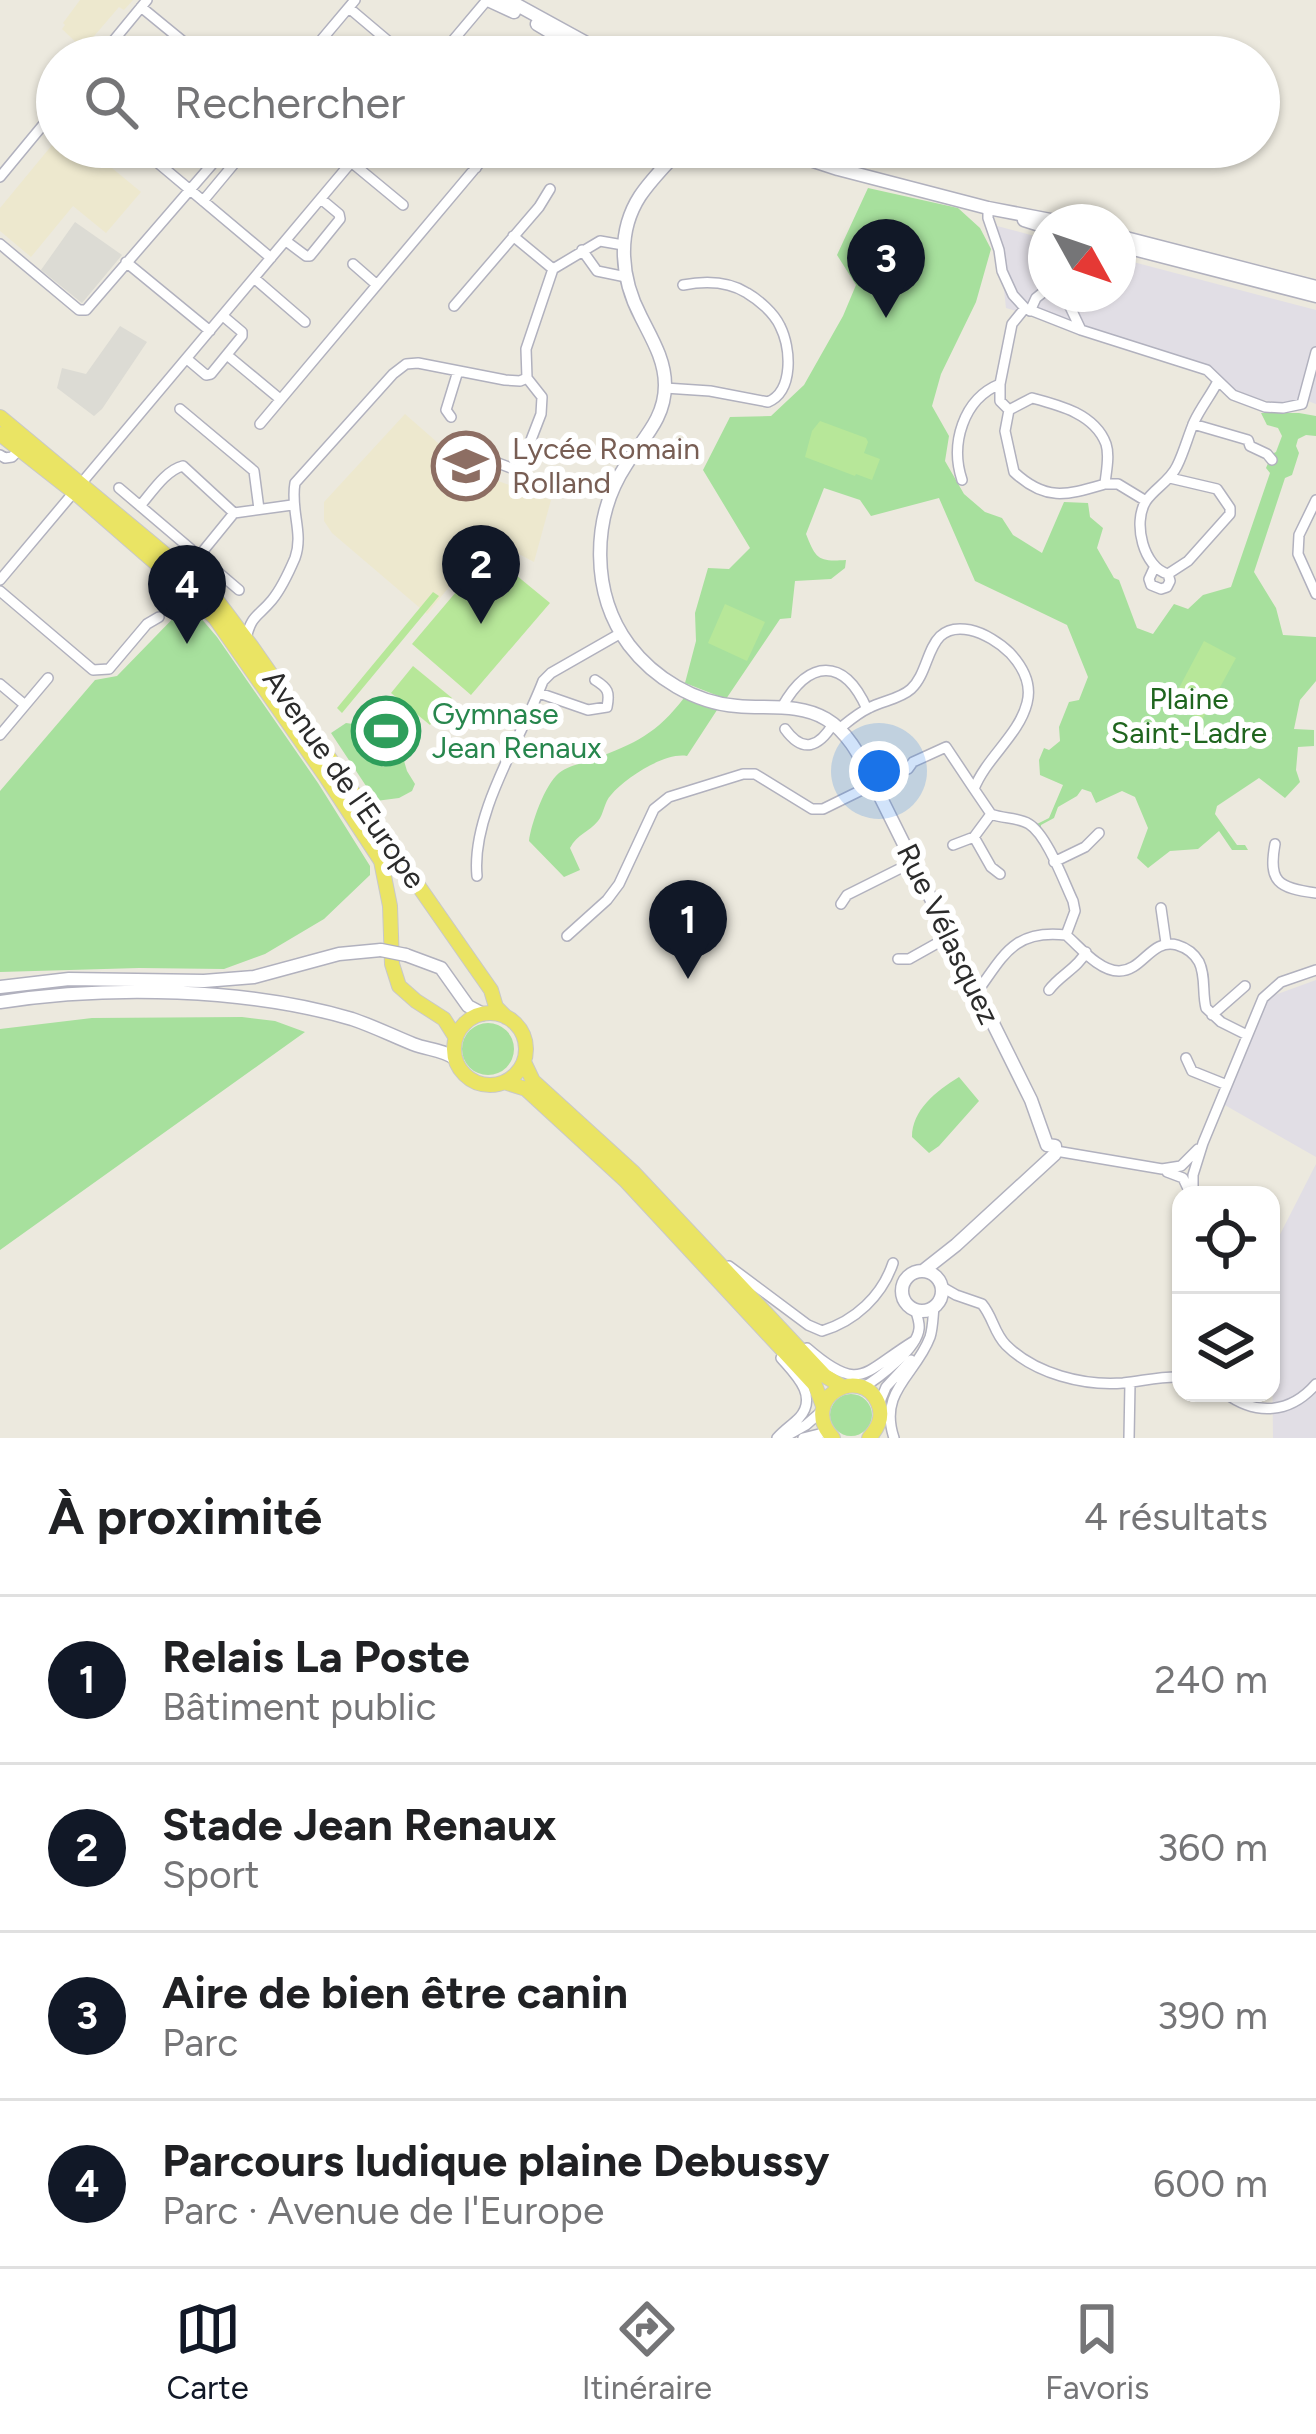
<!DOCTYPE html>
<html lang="fr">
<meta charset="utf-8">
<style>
:root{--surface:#fff;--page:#f2f2f2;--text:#202124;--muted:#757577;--line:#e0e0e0;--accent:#111827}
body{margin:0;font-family:Figtree,sans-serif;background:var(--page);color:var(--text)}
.controls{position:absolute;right:36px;bottom:36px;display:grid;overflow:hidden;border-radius:24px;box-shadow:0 3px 9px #0004}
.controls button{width:108px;height:108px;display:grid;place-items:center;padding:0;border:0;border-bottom:3px solid var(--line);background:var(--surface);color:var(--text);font:60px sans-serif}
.compass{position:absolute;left:1028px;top:204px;width:108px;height:108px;border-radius:50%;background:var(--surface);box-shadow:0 3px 9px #0004;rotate:130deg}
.you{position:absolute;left:879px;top:771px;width:42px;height:42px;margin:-30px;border:9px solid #fff;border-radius:50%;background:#1a73e8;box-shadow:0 0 0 18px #1a73e833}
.badge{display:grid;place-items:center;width:78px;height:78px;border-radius:50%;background:var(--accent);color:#fff;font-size:39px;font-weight:700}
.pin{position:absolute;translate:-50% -99px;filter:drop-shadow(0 3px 6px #0008)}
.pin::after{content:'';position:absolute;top:63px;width:42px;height:36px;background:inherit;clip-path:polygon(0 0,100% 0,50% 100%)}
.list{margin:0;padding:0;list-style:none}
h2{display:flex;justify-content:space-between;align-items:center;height:156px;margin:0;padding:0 48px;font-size:51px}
h2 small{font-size:39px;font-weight:400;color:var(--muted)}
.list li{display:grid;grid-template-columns:78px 1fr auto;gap:36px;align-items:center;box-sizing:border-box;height:168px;padding:0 48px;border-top:3px solid var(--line)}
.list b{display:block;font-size:45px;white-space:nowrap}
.list p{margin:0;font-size:39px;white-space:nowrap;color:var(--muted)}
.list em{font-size:39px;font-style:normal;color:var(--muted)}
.icon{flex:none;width:66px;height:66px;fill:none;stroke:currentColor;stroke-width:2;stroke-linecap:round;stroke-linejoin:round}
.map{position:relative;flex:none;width:1316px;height:1438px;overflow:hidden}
.search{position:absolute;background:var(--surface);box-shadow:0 3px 9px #0004;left:36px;right:36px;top:36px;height:132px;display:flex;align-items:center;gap:30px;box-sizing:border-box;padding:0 42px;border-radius:66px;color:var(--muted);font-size:45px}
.sheet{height:828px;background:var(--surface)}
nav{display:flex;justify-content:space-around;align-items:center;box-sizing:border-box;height:168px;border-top:3px solid var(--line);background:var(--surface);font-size:33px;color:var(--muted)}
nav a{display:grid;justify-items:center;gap:6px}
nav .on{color:var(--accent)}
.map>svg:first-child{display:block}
.industrial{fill:#e1dee5}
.education{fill:#ede8ce}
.green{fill:#a7e09d}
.pitch{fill:#b7e799}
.plaza{fill:#dcdbd4}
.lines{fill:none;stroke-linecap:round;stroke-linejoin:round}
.street-casing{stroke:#b1b1be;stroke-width:12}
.secondary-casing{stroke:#b1b1be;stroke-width:15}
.primary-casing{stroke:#c8c8c8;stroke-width:16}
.street{stroke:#fff;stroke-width:9}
.secondary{stroke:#fff;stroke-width:12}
.primary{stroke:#eae464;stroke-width:14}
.secondary-bridge-casing{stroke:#b1b1be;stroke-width:15;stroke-linecap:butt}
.secondary-bridge{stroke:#fff;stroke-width:12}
.labels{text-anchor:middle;stroke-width:12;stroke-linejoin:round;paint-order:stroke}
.education-label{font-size:30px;fill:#785e54;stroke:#fff;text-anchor:start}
.park-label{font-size:30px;fill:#1f651e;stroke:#fff}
.leisure-label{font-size:30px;fill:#27864d;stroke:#fff;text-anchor:start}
.street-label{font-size:30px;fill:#2b2b2b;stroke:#fff}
</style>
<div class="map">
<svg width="1316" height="1438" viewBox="0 0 1316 1438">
<rect width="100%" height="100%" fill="#ece9de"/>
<!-- industrial -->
<path class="industrial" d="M997 226 1046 239V294H1118V258L1316 310V404L1305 400 1278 403 1245 396 1226 385 1201 364 1006 308Z
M1316 980V1157L1223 1104 1269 997Z
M1316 1164V1438H1273L1271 1252Z"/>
<!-- education -->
<path class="education" d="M80 0H133L124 10 119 7 83 49 62 29 65 25 63 23Z
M57 139V147H99L116 162 112 168 141 192 106 233 73 206 31 257 0 231V208Z
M405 414 470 471 551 500 534 562 489 538 427 614 332 533 324 521V502Z"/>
<!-- green -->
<path class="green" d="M868 188 958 208 980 228 991 249 976 302 941 374 932 406 949 436 945 461 964 494 985 512 1002 518 1013 535 1042 553 1064 502 1088 503 1090 517 1103 528 1097 548 1114 578 1119 580 1137 628 1153 634 1174 604 1188 609 1203 595 1231 587 1270 473 1266 468 1272 454 1276 452 1282 436 1278 428 1267 425 1261 413H1299L1316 416V436L1306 435 1298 439 1296 446 1299 453 1292 475 1285 478 1254 572 1276 608 1283 635 1316 637V681L1300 700 1294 729 1314 730V746L1298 747 1296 770 1300 782 1285 798 1259 778 1217 806 1215 814 1237 845H1245L1248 850H1232L1219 831 1198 849 1170 851 1148 868 1137 858 1148 828 1135 797 1122 791 1096 803 1091 792 1082 789 1077 796 1058 807 1054 818 1041 825V829L1037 824 1049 818 1063 785 1040 775 1039 760 1044 748 1049 750 1060 741 1059 727 1069 702 1079 700 1088 677 1067 625 975 581 939 498 871 516 860 500 824 488 806 534C816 559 818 562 846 560L845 568 831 579 795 581 791 618 780 619 726 699 685 683 696 641 695 613 708 568 729 569 750 548 703 470 730 417 771 416 804 385 843 316 856 285 837 255Z
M188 603 217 637 318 783 370 866V875L324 919 265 954 224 969 139 968 0 972V791L95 680 117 676Z
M684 698 717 710 687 756C665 752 625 778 611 795 604 802 604 814 598 821 589 832 577 834 570 848L580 870 564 877 529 841C531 824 545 784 559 773 567 766 584 763 594 759 636 743 656 734 684 698Z
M346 723 353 724 383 767 402 754 407 771 415 784 412 791 399 798 376 801 331 733Z
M242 1017 275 1021 305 1032 0 1250V1029L92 1018Z
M462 1049a26 26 0 1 1 52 0a26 26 0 1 1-52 0Z
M959 1077 979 1101 939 1146 929 1153 912 1137C912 1110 936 1091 959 1077Z
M830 1415a21 21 0 1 1 42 0a21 21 0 1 1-42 0Z"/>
<!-- pitch -->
<path class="pitch" d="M820 421 866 438 868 442 864 453 880 459 872 480 856 474 855 476 805 457 812 431Z
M489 553 550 603 471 695 412 644Z
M433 592 439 596 342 713 337 708Z
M725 604 765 622 747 661 708 643Z
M1204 641 1236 658 1202 720 1171 703Z
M413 666 452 698 430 725 391 693Z"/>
<!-- plaza -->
<path class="plaza" d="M75 222 122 255 82 303 41 270Z
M120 326 147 342 102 409 94 416 57 388 62 368 86 374Z"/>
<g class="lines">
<defs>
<path id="street" d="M141 7 202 57
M349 8 407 57
M100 57 147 0
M307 57 355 0
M439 57 487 0
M139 147 271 258
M451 147 476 168
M351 162 403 205
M0 177 57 108
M203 201 248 147
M988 208V218L999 250 1002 271 1013 295 1025 308 1081 330 1207 370 1233 395 1265 407 1283 408 1302 404
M513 236 553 269
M286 241 306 256H310L340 219 339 214 321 199
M0 244 79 310H86L227 147
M582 250 597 271 626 277
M126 262 210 331
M353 264 377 285
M254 278 305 322
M1064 294 1081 330
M454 306 539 207 550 189
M1025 308 1012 324 1000 384V401L1009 410 1005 431 1014 472C1046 502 1067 495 1105 484
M1030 311 1036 298 1046 290
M227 355 280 399
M187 359 206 375 211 374 242 336V332L223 316
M665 388 710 391 768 402C794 391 791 348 780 326 774 313 759 300 747 293 728 281 704 281 683 285
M1302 404 1316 352
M180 409 254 471 259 509
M1009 410 1032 398C1059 405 1095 414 1106 444 1110 456 1106 472 1105 484H1118L1146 501
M451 417 446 410 458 371
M260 424 493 147
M1193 424 1248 440 1250 446 1267 454 1272 460
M0 455 5 458 12 457 20 449
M485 458 519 471 541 414 542 397 527 378 526 349 553 269 600 241 623 245
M1170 478 1217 489 1230 508V514L1188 561 1168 574C1144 568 1132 523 1146 501 1155 488 1170 481 1177 466 1184 452 1188 436 1194 422 1201 407 1211 395 1218 381
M962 480C950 444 963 399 1000 384
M119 488 239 590
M1316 500 1299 535 1298 554 1316 594
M140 506C152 492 166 470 183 466L234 513
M199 556 234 513 292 505
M1154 568 1149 579 1151 585 1161 589 1167 587 1170 581 1168 574
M0 580 364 147
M0 591 93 670 109 669 147 624 159 617
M246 639C251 615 258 617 272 600 281 589 289 572 295 558 304 533 290 510 295 483L393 374 406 364 418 363 505 380 520 381 527 378
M0 684 25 705
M539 693 588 710 607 707C610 692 608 688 595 680
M782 707C809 659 844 657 867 709
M785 729C803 754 819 747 833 724
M839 729C849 721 858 713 869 708 882 701 900 699 911 689 933 669 925 621 970 630 984 633 1000 643 1010 653 1023 667 1032 684 1027 703 1019 735 986 758 974 789L991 814C1003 819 1018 817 1029 824 1047 835 1064 882 1073 901L1075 911 1066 935
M0 735 48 678
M908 769 913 762 946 747 974 789
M991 814 974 837 991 867 1000 874
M1275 844C1268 882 1278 888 1316 893
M953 845 974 837
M1054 862 1085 847 1099 833
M477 876C471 814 521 739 543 681L551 673 621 633
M841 904 847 895 913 862
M1161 908 1166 943
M1066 935C1080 947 1099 971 1119 971 1143 971 1151 938 1177 945 1187 948 1194 953 1199 962 1206 976 1202 993 1206 1008L1221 1022 1247 1035
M567 936 607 900 619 884 654 809 669 797 743 774H755L812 809H823L874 784
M898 959H909L950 936
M1049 990C1060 975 1078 968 1086 952
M977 992C1004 955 1014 929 1066 935
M1212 1015 1245 986
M1186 1058 1192 1071 1227 1085
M1056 1151 1162 1169 1181 1166 1198 1149
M1167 1172 1183 1178 1191 1195
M1193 1195V1175L1203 1143 1263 998 1281 982 1316 970
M729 1266 808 1325 822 1331C855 1321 882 1296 893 1263
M942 1287 956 1295 982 1304C993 1317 994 1333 1006 1345 1035 1374 1084 1386 1123 1383 1143 1381 1161 1376 1181 1377
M807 1348C861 1395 863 1372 914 1341
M862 1388C879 1378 917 1349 919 1329 920 1323 917 1315 915 1309
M1225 1393C1256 1416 1290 1414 1316 1384
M879 1404 886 1387 911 1360
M777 1438C784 1430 792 1425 799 1418 819 1396 795 1374 781 1358
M783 1438 806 1425 822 1411
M803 1438 823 1433 831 1436
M894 1438C878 1391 916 1375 930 1337 933 1328 933 1316 934 1306
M1129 1438 1130 1383"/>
<path id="secondary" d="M488 0 514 12
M508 0 612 57
M537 24 592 57
M682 147C668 163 652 178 640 196 616 233 621 279 641 317 652 339 665 360 665 385 665 419 643 438 626 465 591 518 591 594 629 645 654 678 695 703 737 706 767 709 799 703 826 719 850 733 862 761 874 784L1031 1100 1047 1145
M771 147 838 169 988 208 1061 222
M1024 220 1046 227
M1118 236 1316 287
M1118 245 1316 296
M406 955 441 968 468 1006 483 1014
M0 987 69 979 204 981 254 977 339 954 381 950
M0 1002C109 985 247 988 352 1019 373 1026 393 1036 413 1044 428 1050 442 1049 456 1059
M923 1271 956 1245 1055 1154V1146L1047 1145
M902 1291a20 20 0 1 1 40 0a20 20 0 1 1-40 0Z"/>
<path id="primary" d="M0 417 196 580 216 599 252 647 470 960 491 990 496 1007 506 1017
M0 434 80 497 182 586 215 618 326 777 381 861 390 906 392 964 399 986 416 1001 444 1019 456 1038
M454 1049a36 36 0 1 1 72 0a36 36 0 1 1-72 0Z
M524 1062 533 1081 634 1173 825 1376 843 1387
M504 1082 526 1089 625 1180 815 1385 823 1406
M833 1438C797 1399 861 1363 878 1403 884 1417 878 1428 869 1438"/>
</defs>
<!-- street casing -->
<use href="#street" class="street-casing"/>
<!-- secondary casing -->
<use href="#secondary" class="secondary-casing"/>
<!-- primary casing -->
<use href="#primary" class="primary-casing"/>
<!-- street -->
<use href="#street" class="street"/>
<!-- secondary -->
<use href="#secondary" class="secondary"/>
<!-- primary -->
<use href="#primary" class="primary"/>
<defs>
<path id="secondary-bridge" d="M381 950 406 955"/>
</defs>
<!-- secondary-bridge casing -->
<use href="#secondary-bridge" class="secondary-bridge-casing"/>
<!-- secondary-bridge -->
<use href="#secondary-bridge" class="secondary-bridge"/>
</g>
<!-- icons -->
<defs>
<symbol id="university-ring" viewBox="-11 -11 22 22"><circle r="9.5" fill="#fff" stroke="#8d6e63" stroke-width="1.5"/><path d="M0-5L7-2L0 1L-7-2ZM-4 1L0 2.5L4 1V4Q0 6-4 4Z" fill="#8d6e63"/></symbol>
<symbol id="stadium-ring" viewBox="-11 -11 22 22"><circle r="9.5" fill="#fff" stroke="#2e9e5b" stroke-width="1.5"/><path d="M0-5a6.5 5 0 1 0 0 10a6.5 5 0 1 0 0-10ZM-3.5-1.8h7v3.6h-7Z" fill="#2e9e5b"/></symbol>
</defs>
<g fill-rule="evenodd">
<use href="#university-ring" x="428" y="428" width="76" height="76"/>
<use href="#stadium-ring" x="348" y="693" width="76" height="76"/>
</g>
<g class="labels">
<!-- education labels -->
<g class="education-label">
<text x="512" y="459">Lycée Romain<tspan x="512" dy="34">Rolland</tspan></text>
</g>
<!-- park labels -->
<g class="park-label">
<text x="1189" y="709">Plaine<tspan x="1189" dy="34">Saint-Ladre</tspan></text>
</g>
<!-- leisure labels -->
<g class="leisure-label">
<text x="432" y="724">Gymnase<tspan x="432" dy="34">Jean Renaux</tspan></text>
</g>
<!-- street labels -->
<g class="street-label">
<text transform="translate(344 779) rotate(55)" y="10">Avenue de l'Europe</text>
<text transform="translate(948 934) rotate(64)" y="10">Rue Vélasquez</text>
</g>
</g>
</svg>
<div class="controls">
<button><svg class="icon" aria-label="locate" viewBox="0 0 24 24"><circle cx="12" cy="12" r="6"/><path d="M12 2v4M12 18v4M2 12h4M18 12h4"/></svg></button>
<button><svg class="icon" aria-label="layers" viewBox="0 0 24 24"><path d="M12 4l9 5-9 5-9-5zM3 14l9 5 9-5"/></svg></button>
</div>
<svg class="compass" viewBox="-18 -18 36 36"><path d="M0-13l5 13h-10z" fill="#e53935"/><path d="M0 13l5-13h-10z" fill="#757577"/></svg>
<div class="you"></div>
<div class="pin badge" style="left:688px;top:979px">1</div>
<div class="pin badge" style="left:481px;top:624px">2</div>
<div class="pin badge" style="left:886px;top:318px">3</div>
<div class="pin badge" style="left:187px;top:644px">4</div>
<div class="search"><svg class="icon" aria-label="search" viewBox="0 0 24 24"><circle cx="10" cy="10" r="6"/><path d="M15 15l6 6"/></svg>Rechercher</div>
</div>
<section class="sheet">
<h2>À proximité<small>4 résultats</small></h2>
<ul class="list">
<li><span class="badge">1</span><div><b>Relais La Poste</b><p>Bâtiment public</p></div><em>240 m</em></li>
<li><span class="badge">2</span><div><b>Stade Jean Renaux</b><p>Sport</p></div><em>360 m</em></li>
<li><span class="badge">3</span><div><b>Aire de bien être canin</b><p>Parc</p></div><em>390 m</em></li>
<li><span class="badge">4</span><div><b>Parcours ludique plaine Debussy</b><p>Parc · Avenue de l'Europe</p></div><em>600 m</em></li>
</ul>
</section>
<nav>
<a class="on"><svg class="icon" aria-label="map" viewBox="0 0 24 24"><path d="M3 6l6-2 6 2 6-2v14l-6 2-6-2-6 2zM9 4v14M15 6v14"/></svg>Carte</a>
<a><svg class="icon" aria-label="directions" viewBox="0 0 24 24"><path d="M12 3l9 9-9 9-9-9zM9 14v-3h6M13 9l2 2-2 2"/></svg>Itinéraire</a>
<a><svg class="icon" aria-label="saved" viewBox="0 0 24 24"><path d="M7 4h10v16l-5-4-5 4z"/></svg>Favoris</a>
</nav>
